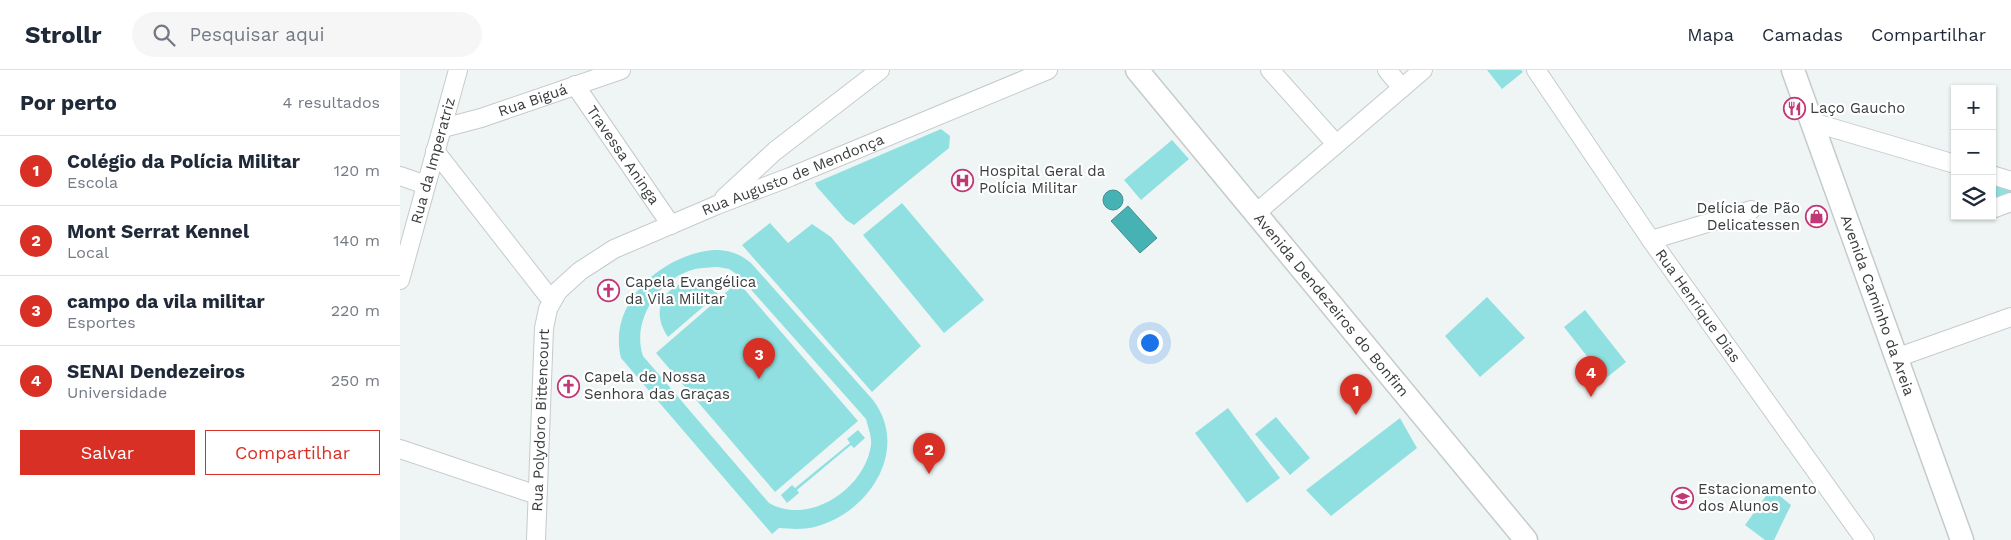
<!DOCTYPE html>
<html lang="pt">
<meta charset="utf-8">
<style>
:root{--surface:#fff;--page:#f6f6f7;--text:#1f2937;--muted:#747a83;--line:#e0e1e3;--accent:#d93025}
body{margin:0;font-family:"Work Sans",sans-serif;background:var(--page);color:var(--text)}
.controls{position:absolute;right:15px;top:15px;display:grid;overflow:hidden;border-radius:0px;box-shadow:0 1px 4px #0004}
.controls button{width:45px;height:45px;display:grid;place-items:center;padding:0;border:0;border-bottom:1px solid var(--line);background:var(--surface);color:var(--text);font:25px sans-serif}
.you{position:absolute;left:749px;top:272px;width:18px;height:18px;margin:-12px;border:4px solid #fff;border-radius:50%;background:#1a73e8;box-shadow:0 0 0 8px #1a73e833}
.badge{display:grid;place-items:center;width:32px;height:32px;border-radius:50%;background:var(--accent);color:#fff;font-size:16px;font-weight:700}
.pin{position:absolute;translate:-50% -41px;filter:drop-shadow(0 1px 2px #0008)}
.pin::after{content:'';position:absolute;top:26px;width:18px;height:15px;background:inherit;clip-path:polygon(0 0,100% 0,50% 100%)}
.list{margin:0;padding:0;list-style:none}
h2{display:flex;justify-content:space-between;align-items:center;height:65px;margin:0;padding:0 20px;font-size:21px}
h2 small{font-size:16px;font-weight:400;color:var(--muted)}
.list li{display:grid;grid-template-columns:32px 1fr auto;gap:15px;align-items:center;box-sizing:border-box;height:70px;padding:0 20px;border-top:1px solid var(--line)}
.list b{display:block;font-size:19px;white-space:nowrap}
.list p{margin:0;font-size:16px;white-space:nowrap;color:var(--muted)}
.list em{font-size:16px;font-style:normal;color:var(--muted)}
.actions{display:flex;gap:10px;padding:15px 20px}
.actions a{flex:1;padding:11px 0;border:1px solid var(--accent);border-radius:0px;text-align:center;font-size:18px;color:var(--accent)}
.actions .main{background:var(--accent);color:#fff}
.icon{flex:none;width:28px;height:28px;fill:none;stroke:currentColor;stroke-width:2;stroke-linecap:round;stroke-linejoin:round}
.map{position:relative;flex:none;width:1611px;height:470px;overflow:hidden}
header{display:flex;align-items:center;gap:30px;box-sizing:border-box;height:70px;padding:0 25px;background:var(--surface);border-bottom:1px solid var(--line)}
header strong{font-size:24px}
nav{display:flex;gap:28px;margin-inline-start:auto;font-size:18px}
.search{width:350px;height:45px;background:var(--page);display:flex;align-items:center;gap:12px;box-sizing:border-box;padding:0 18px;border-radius:28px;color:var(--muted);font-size:19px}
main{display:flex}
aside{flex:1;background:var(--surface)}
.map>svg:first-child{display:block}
.green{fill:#90e0e1;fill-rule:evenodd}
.water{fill:#47b2b4;stroke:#438f90}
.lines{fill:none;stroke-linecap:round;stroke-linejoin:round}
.minor-casing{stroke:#c5cbcb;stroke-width:20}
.major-casing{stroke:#c5cbcb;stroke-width:25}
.minor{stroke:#fff;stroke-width:18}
.major{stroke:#fff;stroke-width:22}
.labels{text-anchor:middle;stroke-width:4.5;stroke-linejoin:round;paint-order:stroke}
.street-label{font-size:15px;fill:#3a3d3d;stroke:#fff}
.poi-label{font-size:15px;fill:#3a3d3d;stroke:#fff;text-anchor:start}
</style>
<header>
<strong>Strollr</strong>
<div class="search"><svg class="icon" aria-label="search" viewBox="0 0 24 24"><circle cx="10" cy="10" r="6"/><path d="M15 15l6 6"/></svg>Pesquisar aqui</div>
<nav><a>Mapa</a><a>Camadas</a><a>Compartilhar</a></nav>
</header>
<main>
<aside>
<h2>Por perto<small>4 resultados</small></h2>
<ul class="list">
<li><span class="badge">1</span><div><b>Colégio da Polícia Militar</b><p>Escola</p></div><em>120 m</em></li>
<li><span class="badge">2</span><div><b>Mont Serrat Kennel</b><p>Local</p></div><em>140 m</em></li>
<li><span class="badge">3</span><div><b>campo da vila militar</b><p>Esportes</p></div><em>220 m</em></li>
<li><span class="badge">4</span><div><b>SENAI Dendezeiros</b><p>Universidade</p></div><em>250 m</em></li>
</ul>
<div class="actions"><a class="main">Salvar</a><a>Compartilhar</a></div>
</aside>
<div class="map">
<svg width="1611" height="470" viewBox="0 0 1611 470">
<rect width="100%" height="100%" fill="#eff5f5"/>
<!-- green -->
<path class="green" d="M1087 0H1121L1123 2 1102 19Z
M541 59 550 66 549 78 454 155 446 150 417 117 415 113Z
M772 70 789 89 741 130 724 110Z
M1592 110 1611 117V127L1592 134Z
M502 133 584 230 544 263 463 165Z
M370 153 388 173 412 154 431 167 521 276 472 322 342 175Z
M314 180C329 180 339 183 351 193L473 330C510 379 470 441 418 456 405 460 392 459 379 458L372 464 221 288C207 232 263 184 314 180ZM318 197 329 199 338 205 466 349C468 357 472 367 471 375 465 419 409 456 369 433L243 286C231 251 259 208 295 199 302 198 311 197 318 197Z
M289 211 305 214 318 224 268 267C251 243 261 218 289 211Z
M338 212 458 351 375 422 256 283Z
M1087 227 1125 268 1080 307 1045 266Z
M1185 240 1226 292 1205 309 1164 257Z
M828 338 880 408 847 433 795 363Z
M876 347 910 388 890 405 855 364Z
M1000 348 1017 378 931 446 906 420Z
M458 360 465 368 454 378 451 375 397 420 399 423 387 433 381 425 392 415 395 418 450 373 447 369Z
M1371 419 1391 435 1374 470H1365L1345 455Z"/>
<!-- water -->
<path class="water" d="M703 130a10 10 0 1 1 20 0a10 10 0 1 1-20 0Z
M728 136 757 168 740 183 711 151Z"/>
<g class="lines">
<defs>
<g id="minor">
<path d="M870 0 936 74"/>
<path d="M987 0 1002 18"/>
<path id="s1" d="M1136 0 1251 170 1465 470"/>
<path id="s2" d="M175 15 271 155"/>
<path d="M1412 52 1555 94"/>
<path id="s3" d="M43 58 81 48 221 0"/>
<path d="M35 81 152 231"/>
<path d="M1592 105 1611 111"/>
<path d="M0 106 26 115"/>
<path d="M324 128 375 81 480 0"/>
<path d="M1592 139 1611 132"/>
<path d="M856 143 1023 0"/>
<path d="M1251 170 1351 140"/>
<path id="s4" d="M0 210 58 0"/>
<path d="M1496 288 1611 247"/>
<path d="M0 379 137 425"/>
<path id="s5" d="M136 470 144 258 148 239 158 221 180 201 214 179 317 135 390 107 648 0"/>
</g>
<g id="major">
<path id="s6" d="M737 0 1126 470"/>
<path id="s7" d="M1393 0 1562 470"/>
</g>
</defs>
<!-- minor casing -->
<use href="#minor" class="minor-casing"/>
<!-- major casing -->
<use href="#major" class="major-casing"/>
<!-- minor -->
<use href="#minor" class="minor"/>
<!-- major -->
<use href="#major" class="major"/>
</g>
<!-- icons -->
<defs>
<symbol id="restaurant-ring" viewBox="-11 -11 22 22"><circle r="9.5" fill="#fff" stroke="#c03876" stroke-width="1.5"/><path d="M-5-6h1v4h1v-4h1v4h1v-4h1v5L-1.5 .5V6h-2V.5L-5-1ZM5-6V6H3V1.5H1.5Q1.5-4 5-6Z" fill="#c03876"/></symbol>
<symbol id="hospital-ring" viewBox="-11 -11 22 22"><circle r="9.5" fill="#fff" stroke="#c03876" stroke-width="1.5"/><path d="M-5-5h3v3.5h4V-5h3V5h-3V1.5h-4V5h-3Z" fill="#c03876"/></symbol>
<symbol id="shop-ring" viewBox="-11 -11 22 22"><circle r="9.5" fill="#fff" stroke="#c03876" stroke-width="1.5"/><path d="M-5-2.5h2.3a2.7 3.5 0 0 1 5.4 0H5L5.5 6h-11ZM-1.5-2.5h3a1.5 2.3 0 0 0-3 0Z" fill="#c03876"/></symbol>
<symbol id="church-ring" viewBox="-11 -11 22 22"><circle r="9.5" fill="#fff" stroke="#c03876" stroke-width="1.5"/><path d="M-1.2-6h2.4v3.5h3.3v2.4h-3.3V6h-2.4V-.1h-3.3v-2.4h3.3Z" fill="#c03876"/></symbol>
<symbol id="university-ring" viewBox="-11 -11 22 22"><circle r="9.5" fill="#fff" stroke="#c03876" stroke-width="1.5"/><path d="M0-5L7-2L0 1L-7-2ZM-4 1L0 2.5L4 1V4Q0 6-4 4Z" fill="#c03876"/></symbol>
</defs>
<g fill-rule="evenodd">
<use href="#restaurant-ring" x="1382" y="26" width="25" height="25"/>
<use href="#hospital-ring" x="550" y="98" width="25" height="25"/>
<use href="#shop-ring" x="1404" y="134" width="25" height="25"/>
<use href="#church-ring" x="196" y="208" width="25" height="25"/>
<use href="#church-ring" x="156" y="304" width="25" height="25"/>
<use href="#university-ring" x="1270" y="416" width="25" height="25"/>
</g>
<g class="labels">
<!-- street labels -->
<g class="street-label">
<text dy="5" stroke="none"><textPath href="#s3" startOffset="94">Rua Biguá</textPath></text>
<text dy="5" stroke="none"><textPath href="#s2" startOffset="85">Travessa Aninga</textPath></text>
<text dy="5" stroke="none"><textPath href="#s4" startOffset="124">Rua da Imperatriz</textPath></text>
<text dy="5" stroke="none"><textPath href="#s5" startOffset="516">Rua Augusto de Mendonça</textPath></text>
<text dy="5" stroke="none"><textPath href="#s6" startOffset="305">Avenida Dendezeiros do Bonfim</textPath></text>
<text dy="5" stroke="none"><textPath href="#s7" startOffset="250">Avenida Caminho da Areia</textPath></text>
<text dy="5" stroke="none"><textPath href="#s1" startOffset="286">Rua Henrique Dias</textPath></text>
<text dy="5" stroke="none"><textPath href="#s5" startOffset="120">Rua Polydoro Bittencourt</textPath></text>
</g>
<!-- poi labels -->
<g class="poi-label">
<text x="1410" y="43">Laço Gaucho</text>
<text x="579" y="106">Hospital Geral da<tspan x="579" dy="17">Polícia Militar</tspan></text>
<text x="1400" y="143" text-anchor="end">Delícia de Pão<tspan x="1400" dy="17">Delicatessen</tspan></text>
<text x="225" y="217">Capela Evangélica<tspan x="225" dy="17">da Vila Militar</tspan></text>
<text x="184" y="312">Capela de Nossa<tspan x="184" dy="17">Senhora das Graças</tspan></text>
<text x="1298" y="424">Estacionamento<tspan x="1298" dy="17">dos Alunos</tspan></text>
</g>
</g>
</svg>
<div class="controls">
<button>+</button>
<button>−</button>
<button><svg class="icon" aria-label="layers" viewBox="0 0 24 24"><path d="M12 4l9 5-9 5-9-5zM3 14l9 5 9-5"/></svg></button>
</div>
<div class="you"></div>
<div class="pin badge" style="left:956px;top:345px">1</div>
<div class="pin badge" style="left:529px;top:404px">2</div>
<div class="pin badge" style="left:359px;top:309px">3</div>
<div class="pin badge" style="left:1191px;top:327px">4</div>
</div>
</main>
